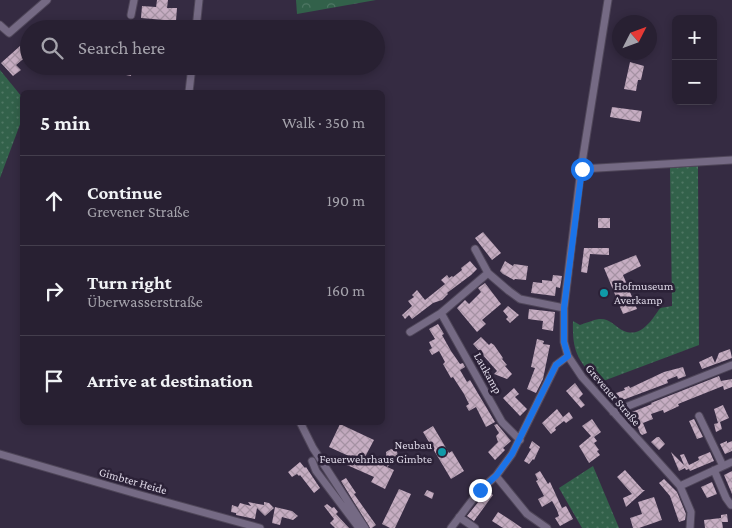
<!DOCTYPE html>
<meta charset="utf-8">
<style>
:root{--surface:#282032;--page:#30283a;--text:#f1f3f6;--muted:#a5a3ac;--line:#443e4d}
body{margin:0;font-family:"Crimson Pro",serif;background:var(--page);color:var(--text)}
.controls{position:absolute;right:15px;top:15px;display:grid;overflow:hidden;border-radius:8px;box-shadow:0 2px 8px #0003}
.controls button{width:45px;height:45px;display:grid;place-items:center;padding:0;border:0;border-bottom:1px solid var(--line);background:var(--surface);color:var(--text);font:25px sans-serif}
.compass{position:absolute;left:612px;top:15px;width:45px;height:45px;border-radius:50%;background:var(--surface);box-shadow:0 2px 8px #0003;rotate:48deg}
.stop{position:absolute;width:15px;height:15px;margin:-11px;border:4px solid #1a73e8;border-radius:50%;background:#fff}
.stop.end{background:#1a73e8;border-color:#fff;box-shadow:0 1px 5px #0008}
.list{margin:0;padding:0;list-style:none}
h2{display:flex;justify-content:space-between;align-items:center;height:65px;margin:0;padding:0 20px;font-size:21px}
h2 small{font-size:16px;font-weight:400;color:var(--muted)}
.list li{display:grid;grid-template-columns:32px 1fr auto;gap:15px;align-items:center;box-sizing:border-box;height:90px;padding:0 20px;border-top:1px solid var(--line)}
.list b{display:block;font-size:19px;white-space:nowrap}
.list p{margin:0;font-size:16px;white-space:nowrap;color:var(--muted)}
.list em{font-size:16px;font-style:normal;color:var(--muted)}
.icon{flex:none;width:28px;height:28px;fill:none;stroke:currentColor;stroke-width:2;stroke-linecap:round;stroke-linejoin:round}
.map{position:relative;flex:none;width:732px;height:528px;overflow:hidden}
.search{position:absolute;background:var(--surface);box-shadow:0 2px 8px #0003;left:20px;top:20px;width:365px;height:55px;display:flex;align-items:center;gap:12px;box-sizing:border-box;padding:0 18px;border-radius:28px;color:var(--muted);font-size:19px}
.panel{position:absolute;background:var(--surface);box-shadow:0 2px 8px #0003;left:20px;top:90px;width:365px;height:335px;border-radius:8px}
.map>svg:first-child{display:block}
.grass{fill:url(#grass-dots)}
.forest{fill:url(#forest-crowns)}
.building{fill:url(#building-cross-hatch)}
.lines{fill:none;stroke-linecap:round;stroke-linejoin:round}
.minor-casing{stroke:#4f4659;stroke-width:9}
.minor{stroke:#756a84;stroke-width:7}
.route{stroke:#1a73e8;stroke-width:6}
.culture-dot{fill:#0f9aa8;stroke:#2b2137;stroke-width:2}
.labels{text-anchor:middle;stroke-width:5;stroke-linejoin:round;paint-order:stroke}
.poi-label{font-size:12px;fill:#ddd7e6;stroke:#2b2137;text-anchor:start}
.street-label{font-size:12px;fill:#ddd7e6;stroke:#2b2137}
</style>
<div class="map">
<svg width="732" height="528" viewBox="0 0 732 528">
<defs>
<pattern id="grass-dots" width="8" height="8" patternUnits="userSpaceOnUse" patternTransform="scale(1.25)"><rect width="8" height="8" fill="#32614a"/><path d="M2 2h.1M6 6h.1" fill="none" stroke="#4f7764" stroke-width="1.8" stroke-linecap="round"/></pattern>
<pattern id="forest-crowns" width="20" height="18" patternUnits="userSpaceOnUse" patternTransform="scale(1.25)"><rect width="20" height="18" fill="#32614a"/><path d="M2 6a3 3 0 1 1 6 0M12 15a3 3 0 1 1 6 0" fill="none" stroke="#4f7764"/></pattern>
<pattern id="building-cross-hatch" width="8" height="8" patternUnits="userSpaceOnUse" patternTransform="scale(1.25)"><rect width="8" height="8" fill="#c6adc2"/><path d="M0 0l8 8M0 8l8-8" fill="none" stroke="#a592a3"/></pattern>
</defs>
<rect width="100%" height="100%" fill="#352b42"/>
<!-- grass -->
<path class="grass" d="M0 70 22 97V119L0 178Z
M698 166 699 345 598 383C578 359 572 353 573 321L580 325C586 323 593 320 599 319 610 318 615 327 624 331 641 338 652 320 660 308L672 306 670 168Z
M593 466 619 528H582L559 488Z"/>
<!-- forest -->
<path class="forest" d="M296 0H376L297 14Z"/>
<!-- building -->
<path class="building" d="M157 0H168L167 8H177L176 21 141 18 142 6 156 7Z
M20 46 28 55 16 65 21 70 13 76 1 63Z
M630 62 644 66 641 80H638L636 91 624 89Z
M127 66H132L131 76 126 75Z
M612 107 642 111 640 122 610 117Z
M598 218H610V228H598Z
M483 232 501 253 492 260 475 238Z
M584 248H609V255L590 254 587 273 581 272Z
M636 255 641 266 623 275 637 309 623 314 604 268Z
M470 261 477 269 471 275 447 293 448 294 442 300 433 303 412 319 409 315 405 319 402 315 412 306 408 301 414 297 412 295 417 290 425 300 445 284 441 280 447 275 449 278 452 276 453 277 462 270 461 268Z
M505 261 513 266 514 264 528 266 526 280 515 279 514 280 503 274 500 271Z
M553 275 562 276 560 288 556 287 555 296 531 293 533 282 542 283V280L552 281Z
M485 283 501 304 482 320 486 324 477 332 457 308 465 300 469 304 481 292 478 288Z
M508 306 519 315 510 323 506 319 508 317 503 311Z
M529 309 555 312 553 331 542 329 543 321 528 319Z
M438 324 444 334 442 335 451 351 460 364 463 363 465 367 460 370 467 382 470 380 495 422 486 427 476 407 469 411 466 406 469 404 464 394 453 377 451 378 443 364 445 362 439 351 432 355 429 350 432 348 429 342 435 339 429 329Z
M481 337 489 345 491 343 494 345 503 358 502 359 507 365 505 366 512 374 507 379 494 374 497 371 473 344Z
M537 339 544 341 543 344 550 345 543 379 536 393 527 389 535 368 531 367Z
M730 349 732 358 702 369 699 362 712 356 715 363 719 353Z
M683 367 686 376 678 379 677 376 667 380 668 383 620 401 616 393 625 390 624 388 629 386 630 388 664 372Z
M719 376 721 381 732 379V387L724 390 723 386 678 404 679 406 664 413 663 410 651 414 653 419 643 423 647 433 642 435 640 433 632 412 652 404 651 403Z
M575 383 583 394 579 398 585 405 581 408 566 391Z
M514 388 519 394 515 397 527 409 520 416 503 398Z
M723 405 729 418 720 422 722 429 716 432 714 424 718 423 714 409Z
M557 409 563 417 569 412 573 418 566 423 564 421 555 428 556 430 551 434 542 423Z
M592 419 601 432 594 437 597 441 594 443 599 450 597 451 600 455 589 463 579 446 591 436 582 426Z
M694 419 703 437 697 439 689 421Z
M340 424 374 440 365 457 370 459 387 467 386 452 391 449 397 451 398 458 387 467 394 470 385 489 371 482 374 477 347 465 351 457 329 447Z
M497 424 511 441 503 448 505 450 495 460 488 452 498 442 496 436 499 433 494 425Z
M433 426 449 453 452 451 464 471 451 479 423 432Z
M657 437H659L665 444 659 450 651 442Z
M532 441 540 447 534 460 533 459 529 464 524 461 531 449 529 448Z
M727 441V443L732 441V451L725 454 720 444Z
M671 452 684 465 680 455 684 454 689 465 699 460 698 457 710 452 714 461 690 471 689 469 686 470 685 468 679 471Z
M300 462 305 468 306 467 320 488 314 493 300 475 299 476 297 474 292 477 288 472Z
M625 470 643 490H645L626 507 623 498 632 494 617 477Z
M540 471 548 484 550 482 562 508 566 506 573 519 560 526 555 518 559 516 557 510 552 501 542 507 538 499 544 496 536 481 538 480 535 474Z
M732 471V494L724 475Z
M346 478 356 493 354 494 376 525 372 528H370L341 481Z
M664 479 677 492 686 514 685 520 679 522 670 496 659 483Z
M712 482 717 494 707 498 701 487Z
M399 489 411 494 395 528H390L382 524Z
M427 490 434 493 432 499 424 495Z
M487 491 493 495 474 521 467 516Z
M654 497 662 520 639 528H633L630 518 642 514 638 502Z
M248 502 264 505V502L269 503 274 508 265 516 257 508 255 519 236 515V513L231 512 232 505 238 507 240 503 251 506Z
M327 504 332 508 334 507 338 512 336 514 349 528H335L330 523 334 519 324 506Z
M275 507 292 511 298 516 293 520 282 517 280 525 272 523Z
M498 512 509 519 522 528H503L492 521Z
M727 514 728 522H722L723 528H705L704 520 721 518V515Z"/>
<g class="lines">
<defs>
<path id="minor" d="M608 0 581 169 570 258 564 308V342L568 356 582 377 680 486 691 512 690 528
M131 15 134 0
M0 25 9 33 47 0
M196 29 199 0
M189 92 192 66
M581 169 732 160
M475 249 488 273
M410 332 441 313
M613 412 732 365
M699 416 723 466
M300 422 313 448 365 528
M520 440 502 422 441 313 488 273 509 291 520 299 564 308
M0 454 137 494 260 528
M312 461 316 471 359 528
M714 470 726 498 731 505
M496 476 527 514 547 528
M680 486 732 462
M459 517 475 528
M451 528 480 490 496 476 512 454 556 365 568 356"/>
</defs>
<!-- minor casing -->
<use href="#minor" class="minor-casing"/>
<!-- minor -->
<use href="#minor" class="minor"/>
</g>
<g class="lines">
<!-- route -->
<path class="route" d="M480 490 496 476 512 454 556 365 568 356 564 342V308L582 169"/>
</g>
<!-- markers -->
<g class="culture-dot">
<circle cx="604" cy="293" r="5"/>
<circle cx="442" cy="452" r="5"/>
</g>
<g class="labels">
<!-- poi labels -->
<g class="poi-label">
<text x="614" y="290">Hofmuseum<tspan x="614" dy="14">Averkamp</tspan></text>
<text x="432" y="449" text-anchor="end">Neubau<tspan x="432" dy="14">Feuerwehrhaus Gimbte</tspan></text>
</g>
<!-- street labels -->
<g class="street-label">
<text transform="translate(488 373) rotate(61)" y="4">Laukamp</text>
<text transform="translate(613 395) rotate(49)" y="4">Grevener Straße</text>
<text transform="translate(133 481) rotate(16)" y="4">Gimbter Heide</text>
</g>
</g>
</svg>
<div class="controls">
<button>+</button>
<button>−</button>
</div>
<svg class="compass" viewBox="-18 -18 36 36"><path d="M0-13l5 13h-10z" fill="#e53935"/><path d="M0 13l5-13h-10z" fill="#a5a3ac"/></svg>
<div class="stop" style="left:582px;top:169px"></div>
<div class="stop end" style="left:480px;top:490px"></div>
<div class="search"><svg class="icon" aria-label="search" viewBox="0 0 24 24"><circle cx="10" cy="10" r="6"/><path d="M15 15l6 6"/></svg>Search here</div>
<section class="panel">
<h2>5 min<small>Walk · 350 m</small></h2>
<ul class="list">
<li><svg class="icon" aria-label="ahead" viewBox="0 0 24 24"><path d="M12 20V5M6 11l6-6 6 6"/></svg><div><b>Continue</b><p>Grevener Straße</p></div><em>190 m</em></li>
<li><svg class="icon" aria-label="right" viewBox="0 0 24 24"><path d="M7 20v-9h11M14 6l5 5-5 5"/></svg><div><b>Turn right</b><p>Überwasserstraße</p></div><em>160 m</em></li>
<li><svg class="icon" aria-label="arrive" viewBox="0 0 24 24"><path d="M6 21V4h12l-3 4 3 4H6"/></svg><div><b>Arrive at destination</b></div></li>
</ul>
</section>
</div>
